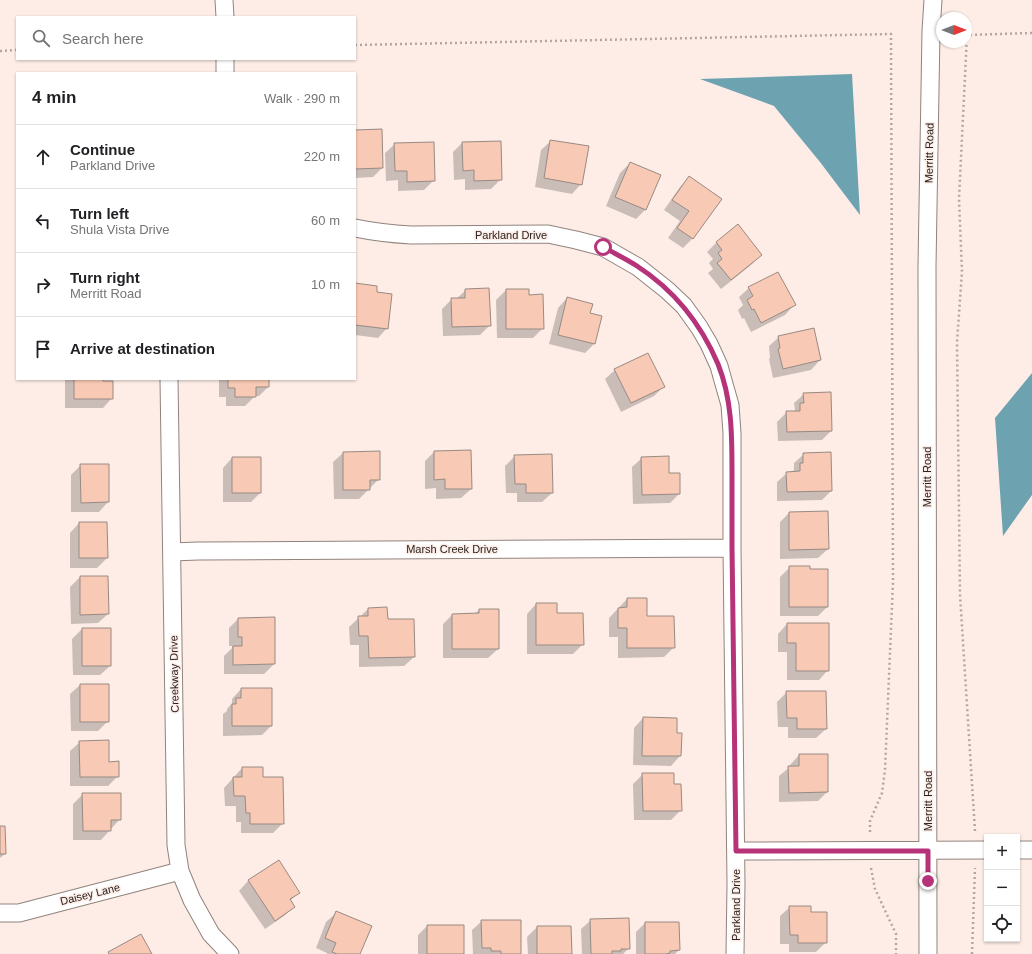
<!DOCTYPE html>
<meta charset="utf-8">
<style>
:root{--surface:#fff;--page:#f6f6f6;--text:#202124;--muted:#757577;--line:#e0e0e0}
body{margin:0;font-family:Arial,sans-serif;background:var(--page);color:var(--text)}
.controls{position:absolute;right:12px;bottom:12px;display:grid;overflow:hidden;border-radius:0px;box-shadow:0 1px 3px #0004}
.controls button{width:36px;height:36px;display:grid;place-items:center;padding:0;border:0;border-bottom:1px solid var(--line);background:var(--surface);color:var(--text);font:20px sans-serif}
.compass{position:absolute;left:936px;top:12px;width:36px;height:36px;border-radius:50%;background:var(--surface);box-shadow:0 1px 3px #0004;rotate:90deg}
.stop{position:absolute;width:12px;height:12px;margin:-9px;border:3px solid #b6337a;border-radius:50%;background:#fff}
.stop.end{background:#b6337a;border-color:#fff;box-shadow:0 1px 4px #0008}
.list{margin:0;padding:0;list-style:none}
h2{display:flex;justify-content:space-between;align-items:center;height:52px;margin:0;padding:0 16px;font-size:17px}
h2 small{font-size:13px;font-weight:400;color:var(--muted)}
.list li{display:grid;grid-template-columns:26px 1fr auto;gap:12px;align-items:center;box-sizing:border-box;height:64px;padding:0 16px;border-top:1px solid var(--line)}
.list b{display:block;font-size:15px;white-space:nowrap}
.list p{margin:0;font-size:13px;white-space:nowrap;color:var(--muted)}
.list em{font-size:13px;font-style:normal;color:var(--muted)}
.icon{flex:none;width:22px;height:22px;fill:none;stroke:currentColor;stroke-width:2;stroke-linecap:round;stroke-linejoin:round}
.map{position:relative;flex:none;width:1032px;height:954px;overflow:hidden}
.search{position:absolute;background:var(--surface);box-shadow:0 1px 3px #0004;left:16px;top:16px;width:340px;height:44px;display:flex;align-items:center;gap:10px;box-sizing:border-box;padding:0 14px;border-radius:0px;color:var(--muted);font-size:15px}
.panel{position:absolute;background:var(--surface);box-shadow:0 1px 3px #0004;left:16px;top:72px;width:340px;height:308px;border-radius:0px}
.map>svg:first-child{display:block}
.water{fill:#6da3b1}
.shadow{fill:#0003}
.building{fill:#f8c9b4;stroke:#988a83}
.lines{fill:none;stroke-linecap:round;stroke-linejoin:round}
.street-casing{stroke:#91837d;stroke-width:19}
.path{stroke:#b3a6a1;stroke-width:2.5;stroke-dasharray:2 3;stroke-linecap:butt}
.street{stroke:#fff;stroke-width:17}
.route{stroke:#b6337a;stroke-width:5}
.labels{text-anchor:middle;stroke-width:3;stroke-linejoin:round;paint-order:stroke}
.street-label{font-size:11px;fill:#292321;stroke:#fdede6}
</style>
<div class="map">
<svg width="1032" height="954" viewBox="0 0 1032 954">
<rect width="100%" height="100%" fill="#fdede6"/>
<!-- water -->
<path class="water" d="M852 74 860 215 820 162 774 106 700 79Z
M1032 373V495L1003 536 995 418Z"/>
<!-- shadow -->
<path class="shadow" d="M355 131 382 168 373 177 355 178Z
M551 141 581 184 572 194 535 187 541 150Z
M462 143 501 179 491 189 465 190V179L454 180 453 152Z
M395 144 434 180 424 190 398 191V180L386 181 385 153Z
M630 163 660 176 645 210 636 219 606 206 620 173Z
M689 178 692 239 683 248 668 238 680 221 664 210 680 187Z
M717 242 761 255 751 265 721 289 708 273 713 269 709 263 713 259 707 252Z
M355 285 387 328 378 338 355 335Z
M749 288 794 305 785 315 751 332 744 318 742 319 738 310 743 305 739 297Z
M466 290 490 325 480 335 443 336 442 309 452 299H456Z
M506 290H528V296L543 328 533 338H497L496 300Z
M567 298 589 314 594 344 585 353 549 344 558 308Z
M779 337 820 360 811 370 773 378 769 359 770 358 769 346Z
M615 370 663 387 654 396 621 412 605 379Z
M65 379H102V382L112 398 103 408H65Z
M219 379H268V387L259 396H255L245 406H226V397H219Z
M804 394 831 431 822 440 778 441 777 422 787 412H792L795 410 794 403Z
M379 452V479L359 499H334L333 462 343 453Z
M434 452 471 489 461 498 436 499V488L425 489V461Z
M804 454 831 491 822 500 777 501V482L787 473 792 472 794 470V463Z
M515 456 552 493 542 502H517V493H506L505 466Z
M232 458 260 493 251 502H223V468Z
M642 458 668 474 679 494 670 503 633 504 632 467Z
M81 465H108V502L99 512H71V475Z
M789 513 828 549 818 558 780 559V522Z
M79 523H106L107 558 97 568H70V533Z
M790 567 828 606 818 616H780V577Z
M80 577 108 614 98 623 71 624 70 587Z
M627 599 646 617 674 647 664 657 618 658V637H609V618Z
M536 604 556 614 583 644 573 654H527V614Z
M368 609 387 620 414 657 404 666 359 667V645H350L349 627Z
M479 610 498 649 488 658H443V624L452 615 475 614Z
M238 619 274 664 264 674H224V656L232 648V646H229V628Z
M787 624 828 670 819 680H787V652H778V634Z
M82 629H110V666L100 675H73L72 639Z
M80 685 108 721 98 731H71L70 694Z
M241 689 271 726 262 735 223 736V714L227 711V709L232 703V699Z
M787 692 826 729 816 738H788V727H778L777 702Z
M643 718 676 734H681L680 756 671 766 633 765 634 728Z
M80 742 118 776 108 786H70V751Z
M799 755 827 792 818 801 779 802V776L790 767V765Z
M242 768 262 778 283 823 273 833H241V822H236V806H225L224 788Z
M643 774 681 810 671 820H634L633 784Z
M83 794 120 819 101 840H73V804Z
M0 827 5 854 0 858Z
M278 861 299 892 290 901 294 907 284 916 265 929 239 891 248 881Z
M790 907 810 913 826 942 816 952H789V944H780V916Z
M336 913 359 954H327V953L316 948 326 922Z
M591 920 629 948 623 954H582L581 929Z
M482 921 520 954H473L472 930Z
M645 923 679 950 675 954H636V932Z
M427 926 463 954H418V935Z
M537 927H570L571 954H528L527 937Z"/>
<!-- building -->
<path class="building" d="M382 129 383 168 355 169V130Z
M550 140 589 146 582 185 544 178Z
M501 141 502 180 474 181V170L463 171 462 142Z
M434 142 435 181 407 182V171H395L394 143Z
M630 162 661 175 646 210 615 197Z
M689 176 722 199 693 239 677 228 689 211 672 200Z
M738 224 762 255 731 280 717 263 722 259 718 253 722 250 716 242Z
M778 272 796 305 761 323 754 309 752 310 747 300 753 296 748 287Z
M355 283 377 286V292L392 294 388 329 355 325Z
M489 288 491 326 452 327 451 298H465V289Z
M506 289H529V295L543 294 544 329H506Z
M567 297 593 304 590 313 602 316 595 344 558 335Z
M814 328 821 360 783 369 778 349 780 348 778 336Z
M648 353 665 387 631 403 614 369Z
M74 379H103V381H113V399H74Z
M228 379H269V387H256V397H235V388H228Z
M831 392 832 431 787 432 786 411H800V403H804L803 393Z
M471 450 472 489H445V479L434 480V451Z
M380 451V480H370V490H343V452Z
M831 452 832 491 787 492 786 472 800 471V463H803V453Z
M552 454 553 493H526V484H515L514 455Z
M669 456V473H680V494L642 495 641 457Z
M232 457H261V493H232Z
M80 464H109V502L81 503Z
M828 511 829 549 789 550V512Z
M79 522H107L108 558H79Z
M789 566H810V569H828V607H789Z
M80 576H108L109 614 80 615Z
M627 598H647V616H674L675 648H627V628H618V608L627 607Z
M536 603H557V613H583L584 645H536Z
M387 607 388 619H414L415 657 369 658 368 636H359L358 616H368V608Z
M479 609H499V649H452V614L479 613Z
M275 617V664L233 665V646H242V637H238V618Z
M787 623H829V671H796V643H787Z
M82 628H111V666H82Z
M80 684H109V722H80Z
M241 688H272V726H232V704H236V698H241Z
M786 691H826L827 729H797V718H787Z
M643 717 677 718V733H682L681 756H642Z
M109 740V762L119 761V777H80L79 741Z
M799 754H828V792L789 793 788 766H799Z
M242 767H263V777H283L284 824H250V813H246L245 796H234L233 777H242Z
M642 773H674V784H681L682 811H643Z
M82 793H121V820H111V831H83Z
M0 826H5L6 854H0Z
M279 860 300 893 290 899 295 907 275 921 248 880Z
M789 906H811V912H827V943H798V935H790Z
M336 911 372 926 360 954H337L332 952 336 943 325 938Z
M629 918 630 949H621V951H612V954H591L590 919Z
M481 920H521V954H501V951H491V948H482Z
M645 922H679L680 950 670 951V953L666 954H645Z
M427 925H464V954H427Z
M537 926H571L572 954H537Z
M141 934 152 954H109L108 952Z"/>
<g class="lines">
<defs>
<path id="street" d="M224 0 225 17
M225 59V73
M355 228C374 232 392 234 411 235L548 234 576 240 603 247 638 267 667 290 684 306 699 327 709 344 719 366 724 384 730 405 732 433V548L736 884 735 954
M169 379 176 845 180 871 192 900 211 934 230 954
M172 552 198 551 732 548
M1017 850H1032
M736 851 987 850
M0 913H19L180 871
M928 954 927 266 931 31 933 0"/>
</defs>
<!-- street casing -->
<use href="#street" class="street-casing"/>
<!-- path -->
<path class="path" d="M355 45 891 34 893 582 885 770 882 793 870 821V833
M0 51 17 50
M975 831 960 595 957 342 962 272 959 199 967 35 1032 33
M871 868 875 889 896 934V954
M972 954 975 868"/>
<!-- street -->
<use href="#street" class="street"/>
</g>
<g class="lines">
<!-- route -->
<path class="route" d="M603 247C614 253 626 259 637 266 674 290 701 324 718 364 732 399 732 435 732 471 732 497 732 522 732 547 733 648 735 750 736 851H928V881"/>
</g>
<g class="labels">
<!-- street labels -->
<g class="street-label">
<text transform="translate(929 153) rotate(-89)" y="4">Merritt Road</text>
<text x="511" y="239">Parkland Drive</text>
<text transform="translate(927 477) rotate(-90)" y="4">Merritt Road</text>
<text x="452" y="553">Marsh Creek Drive</text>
<text transform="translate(174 674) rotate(-91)" y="4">Creekway Drive</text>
<text transform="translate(928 801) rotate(-90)" y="4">Merritt Road</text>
<text transform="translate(90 894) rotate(-14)" y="4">Daisey Lane</text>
<text transform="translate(736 905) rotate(-90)" y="4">Parkland Drive</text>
</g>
</g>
</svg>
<div class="controls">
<button>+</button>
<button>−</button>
<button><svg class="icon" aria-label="locate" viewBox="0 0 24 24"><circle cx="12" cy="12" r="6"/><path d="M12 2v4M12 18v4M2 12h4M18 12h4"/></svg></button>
</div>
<svg class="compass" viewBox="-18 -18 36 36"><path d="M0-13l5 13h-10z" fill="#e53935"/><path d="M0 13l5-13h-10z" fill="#757577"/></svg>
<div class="stop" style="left:603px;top:247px"></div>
<div class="stop end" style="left:928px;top:881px"></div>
<div class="search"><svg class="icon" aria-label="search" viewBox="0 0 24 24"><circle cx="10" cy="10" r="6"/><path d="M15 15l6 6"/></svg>Search here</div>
<section class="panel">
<h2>4 min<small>Walk · 290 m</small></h2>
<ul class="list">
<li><svg class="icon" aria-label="ahead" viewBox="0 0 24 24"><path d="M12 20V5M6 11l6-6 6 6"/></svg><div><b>Continue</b><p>Parkland Drive</p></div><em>220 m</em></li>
<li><svg class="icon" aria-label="left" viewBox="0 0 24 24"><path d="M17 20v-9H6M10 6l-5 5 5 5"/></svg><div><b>Turn left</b><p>Shula Vista Drive</p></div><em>60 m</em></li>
<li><svg class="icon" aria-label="right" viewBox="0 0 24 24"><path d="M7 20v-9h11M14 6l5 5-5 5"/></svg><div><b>Turn right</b><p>Merritt Road</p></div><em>10 m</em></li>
<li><svg class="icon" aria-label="arrive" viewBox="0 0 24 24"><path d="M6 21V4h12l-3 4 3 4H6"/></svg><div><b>Arrive at destination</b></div></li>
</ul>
</section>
</div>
